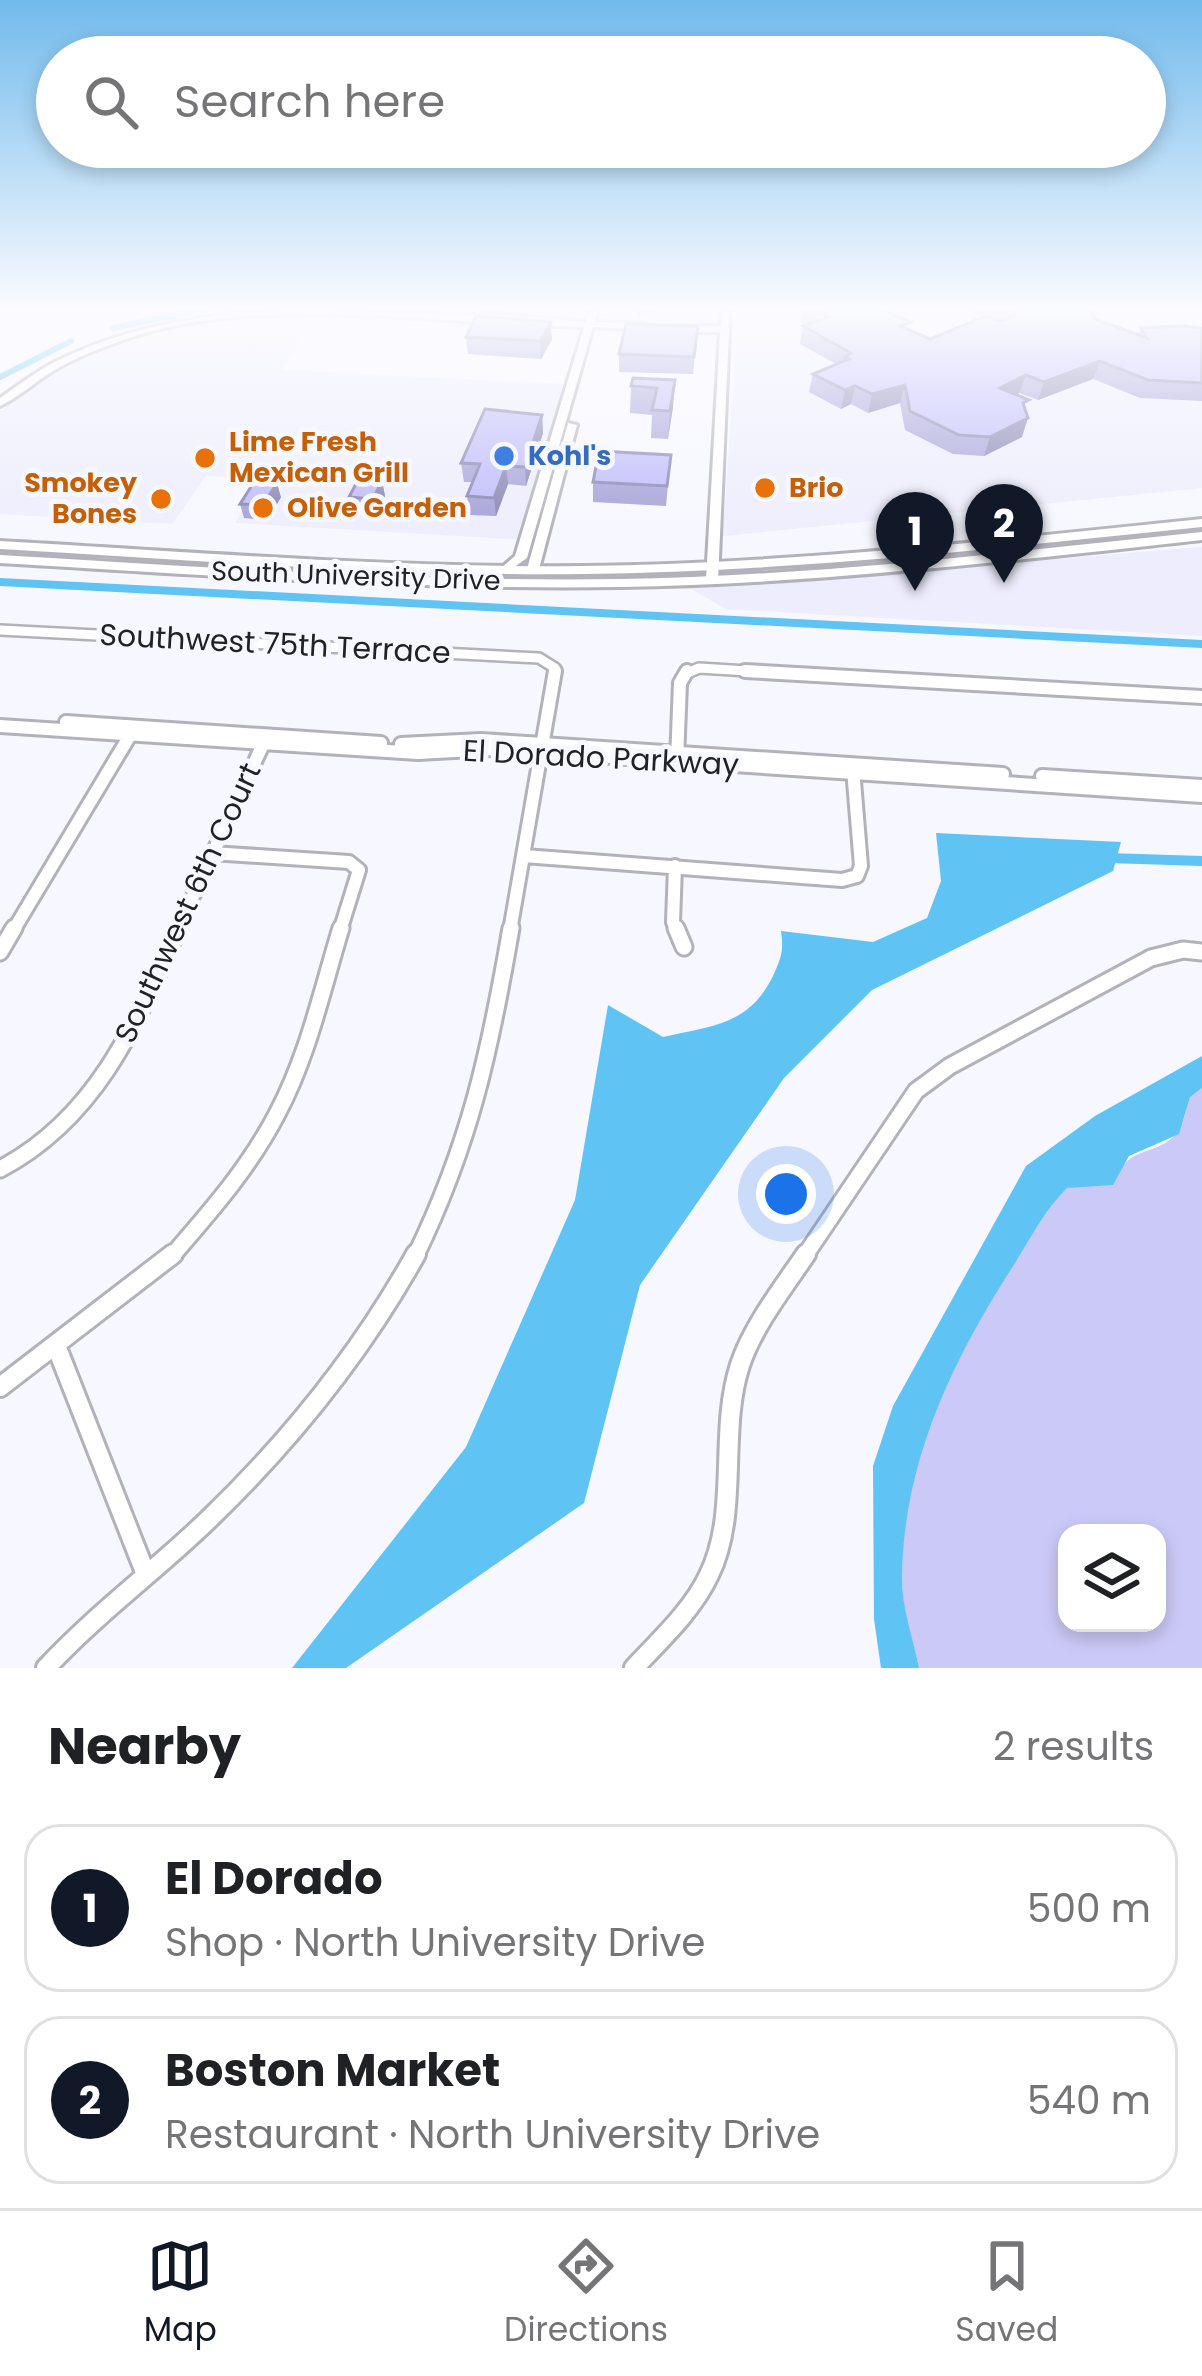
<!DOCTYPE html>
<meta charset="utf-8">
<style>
:root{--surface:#fff;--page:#f6f6f6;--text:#202124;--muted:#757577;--line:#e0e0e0;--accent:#111827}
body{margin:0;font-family:Poppins,sans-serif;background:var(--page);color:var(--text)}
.controls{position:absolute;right:36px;bottom:36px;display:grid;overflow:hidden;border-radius:24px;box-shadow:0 6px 18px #0003}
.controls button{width:108px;height:108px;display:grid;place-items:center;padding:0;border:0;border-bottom:3px solid var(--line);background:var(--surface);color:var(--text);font:60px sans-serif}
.you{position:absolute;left:786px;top:1194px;width:42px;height:42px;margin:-30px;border:9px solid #fff;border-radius:50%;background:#1a73e8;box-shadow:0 0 0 18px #1a73e833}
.badge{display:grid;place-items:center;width:78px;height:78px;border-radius:50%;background:var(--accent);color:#fff;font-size:39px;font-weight:700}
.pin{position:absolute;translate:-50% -99px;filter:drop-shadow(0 3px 6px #0008)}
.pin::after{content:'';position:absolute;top:63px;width:42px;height:36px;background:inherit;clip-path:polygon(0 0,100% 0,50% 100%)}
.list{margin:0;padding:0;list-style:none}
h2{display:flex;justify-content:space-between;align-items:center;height:156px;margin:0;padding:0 48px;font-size:51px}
h2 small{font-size:39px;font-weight:400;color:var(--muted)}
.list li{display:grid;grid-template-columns:78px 1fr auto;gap:36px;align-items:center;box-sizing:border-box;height:168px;margin:0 24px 24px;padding:0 24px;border:3px solid var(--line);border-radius:36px}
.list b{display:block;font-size:45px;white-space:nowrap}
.list p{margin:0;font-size:39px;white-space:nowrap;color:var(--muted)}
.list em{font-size:39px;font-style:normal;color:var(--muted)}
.icon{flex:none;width:66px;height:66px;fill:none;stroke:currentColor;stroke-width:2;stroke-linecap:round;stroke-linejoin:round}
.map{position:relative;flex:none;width:1202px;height:1668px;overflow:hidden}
.search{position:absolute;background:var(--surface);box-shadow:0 6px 18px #0003;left:36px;right:36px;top:36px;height:132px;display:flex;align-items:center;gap:30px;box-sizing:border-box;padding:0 42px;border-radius:66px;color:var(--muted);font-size:45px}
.sheet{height:540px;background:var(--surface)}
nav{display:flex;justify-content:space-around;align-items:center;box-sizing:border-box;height:168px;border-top:3px solid var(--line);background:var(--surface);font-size:33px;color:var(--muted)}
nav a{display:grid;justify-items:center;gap:6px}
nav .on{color:var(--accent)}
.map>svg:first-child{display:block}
.built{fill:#ededfd}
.green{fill:#cbc9f6;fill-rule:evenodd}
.water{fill:#5fc4f3}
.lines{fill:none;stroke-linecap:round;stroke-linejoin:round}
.canal-far2{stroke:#5fc4f3;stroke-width:6}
.canal-far1{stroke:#5fc4f3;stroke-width:8}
.canal{stroke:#5fc4f3;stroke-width:10}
.street-far3-casing{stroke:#b3b2bb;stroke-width:14}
.street-far2-casing{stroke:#b3b2bb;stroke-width:18}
.street-far1-casing{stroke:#b3b2bb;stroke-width:21}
.street-casing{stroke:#b3b2bb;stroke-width:24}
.secondary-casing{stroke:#b3b2bb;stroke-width:6}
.primary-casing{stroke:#b3b2bb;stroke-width:6}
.street-far3{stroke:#fff;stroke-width:9}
.street-far2{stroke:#fff;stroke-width:12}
.street-far1{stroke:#fff;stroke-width:15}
.street{stroke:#fff;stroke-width:18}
.secondary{fill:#fff;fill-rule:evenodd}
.primary{fill:#fff;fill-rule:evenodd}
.wall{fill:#a29ed7}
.shaded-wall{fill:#8481af}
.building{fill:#bcb8fa;stroke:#8481af;stroke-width:3}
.shop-dot{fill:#3f7fe0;stroke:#f7f7ff;stroke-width:4.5}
.food-dot{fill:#e8710a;stroke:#f7f7ff;stroke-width:4.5}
.labels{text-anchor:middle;stroke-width:10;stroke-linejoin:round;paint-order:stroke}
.far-food-label{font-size:27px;font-weight:bold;fill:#c56008;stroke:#f7f7ff;text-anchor:start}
.far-shop-label{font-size:27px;font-weight:bold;fill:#366cbe;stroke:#f7f7ff;text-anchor:start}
.far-street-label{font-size:27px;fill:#222226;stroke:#f7f7ff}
.street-label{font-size:30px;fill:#222226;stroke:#f7f7ff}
</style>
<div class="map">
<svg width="1202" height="1668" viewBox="0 0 1202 1668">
<rect width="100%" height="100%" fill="#f7f7ff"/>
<!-- built -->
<path class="built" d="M738 309H1202V488L723 536Z
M320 315 281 370 569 384 527 540 235 523 262 479 206 476 172 524 0 514V410L40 379 96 351 182 326 238 317Z
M1202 547V636L726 609 691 589Z"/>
<!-- green -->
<path class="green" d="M1202 1088V1668H919C914 1644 905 1620 903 1596 892 1453 976 1307 1058 1197L1067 1188 1118 1175C1129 1147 1157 1155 1175 1135 1185 1124 1185 1110 1190 1096ZM1067 1533H1157V1623H1067Z"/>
<!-- water -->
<path class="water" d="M936 833 1121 842 1113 871 872 990 784 1078 640 1285 584 1503 346 1668H292L466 1447 575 1200 608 1005 663 1037C712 1026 749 1025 773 976 781 958 784 951 781 931L873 942 927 918 941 881Z
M1202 1056V1088L1190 1097 1179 1134 1129 1156 1113 1185 1067 1188C1045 1210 1031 1237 1015 1263 953 1359 903 1461 902 1578 902 1609 913 1638 919 1668H881L874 1619 873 1466 893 1406 1026 1166 1095 1116Z"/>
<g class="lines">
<!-- canal-far2 -->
<path class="canal-far2" d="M112 328 205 309
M0 377 71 341"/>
<!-- canal-far1 -->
<path class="canal-far1" d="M0 582 1202 644"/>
<!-- canal -->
<path class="canal" d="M1108 858 1202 861"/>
<defs>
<path id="street-far3" d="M0 630 539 658 555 668 554 674
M685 674 699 668 797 674"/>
<path id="street-far2" d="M745 671 1202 697
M66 722 381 743
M0 726 418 753 491 749 1202 796
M401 744 481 740 1003 774
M677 760 680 683 687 671
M1042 776 1202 786
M212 853 349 862 359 870 340 931
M524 856 842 880 857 876 861 866 853 769
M675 866 673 922 677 931
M13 931 132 732
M177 931 264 742
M510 931 555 671"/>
<path id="street-far1" d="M676 928 684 947
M0 952 14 928
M0 1169C97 1118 136 1024 178 928
M171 1257C210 1212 249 1168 277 1114 308 1056 322 990 341 928
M415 1257C470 1144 490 1051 511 928
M804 1257 916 1091 950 1066 1151 958 1183 950 1202 952"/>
<path id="street" d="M57 1348 145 1572
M0 1387 173 1254
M46 1668C96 1614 155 1571 208 1520 290 1441 361 1353 416 1254
M634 1668C661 1639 692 1611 709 1575 740 1512 718 1432 740 1365 753 1326 783 1288 806 1254"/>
<path id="secondary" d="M302 309 481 316 485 313 586 322 590 309H598L595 322 645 324 650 327 645 330 593 327 527 558 506 573 500 569 515 556 584 327 533 325 529 321 499 319 495 323C375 316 226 299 112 344 93 351 71 360 53 371 35 382 19 397 0 406V398C18 386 36 371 55 362 133 323 215 313 302 309Z
M722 309H730L718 580 712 584 706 580 720 332H676L671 329 676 326H721Z
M568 423 577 425 539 569 537 572H529L527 569Z"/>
<path id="primary" d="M1202 519V527C996 548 790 572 583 574 389 576 194 560 0 549V541C194 552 389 568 583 566 790 564 996 540 1202 519Z
M1202 532V540C1008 561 815 584 620 587 413 590 206 575 0 563V555C206 567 413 582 620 579 815 576 1008 552 1202 532Z"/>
</defs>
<!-- street-far3 casing -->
<use href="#street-far3" class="street-far3-casing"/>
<!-- street-far2 casing -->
<use href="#street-far2" class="street-far2-casing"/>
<!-- street-far1 casing -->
<use href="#street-far1" class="street-far1-casing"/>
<!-- street casing -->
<use href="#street" class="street-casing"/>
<!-- secondary casing -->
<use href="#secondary" class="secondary-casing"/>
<!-- primary casing -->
<use href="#primary" class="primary-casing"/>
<!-- street-far3 -->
<use href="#street-far3" class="street-far3"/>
<!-- street-far2 -->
<use href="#street-far2" class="street-far2"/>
<!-- street-far1 -->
<use href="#street-far1" class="street-far1"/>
<!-- street -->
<use href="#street" class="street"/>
<!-- secondary -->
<use href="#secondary" class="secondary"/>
<!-- primary -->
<use href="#primary" class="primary"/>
</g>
<!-- wall -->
<path class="wall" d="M803 309H880L909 330 930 339 984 317 977 316 974 309H1089L1095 319 1138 335 1141 328H1202V401L1140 398 1093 379 1038 400 1019 393 1016 395 1025 410 1022 437 984 456 953 454 905 430 900 403 868 413 851 404 841 409 809 392 813 374 836 364 800 344 803 326 806 325 801 323Z
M698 326 693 374 619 372V354Z
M466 337 552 339 541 359 468 354Z
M675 380 668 439 651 438 652 415 630 413 631 386Z
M542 415 543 433 526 486 508 484 496 516 469 515 467 496 473 482H464L461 463Z
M669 474 666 506 593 502V482Z
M382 481 385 496 376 513 352 511 349 497Z
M281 497 268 520 244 518 240 504Z"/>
<!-- shaded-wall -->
<path class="shaded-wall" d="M638 309H653L652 313 638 317Z
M551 322 552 339 541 359 540 341Z
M1100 361 1093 379 1038 400 1044 382Z
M1026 375 1019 393 994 406 1000 388Z
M675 380 673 408 668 439 670 411Z
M905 385 900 403 868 413 872 394Z
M855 386 851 404 841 409 845 390Z
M542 415 543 433 526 486 525 467Z
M1028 418 1022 437 984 456 990 437Z
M506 466 508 484 496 516 494 498Z
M382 481 385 496 376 513 373 499Z
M277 483 281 497 268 520 263 505Z"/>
<!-- building -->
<path class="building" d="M809 309H880L911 322 900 326 930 339 986 316 1000 321 1015 315 1013 309H1089L1095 319 1147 338 1141 328 1184 326 1202 328V383L1148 380 1100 361 1044 382 1026 375 1000 388 1029 400 1023 403 1028 418 990 437 959 435 910 411 905 385 872 394 855 386 845 390 813 374 849 359 845 357 851 353 803 326 828 317Z
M476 316 551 322 540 341 466 337Z
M626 324 698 326 694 357 619 354Z
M633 378 675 380 670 411 652 410 657 388 631 386Z
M485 409 542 415 525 467 506 466 494 498 467 496 480 464 461 463Z
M599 451 671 455 667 486 593 482Z
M358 480 382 481 373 499 349 497Z
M254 482 277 483 263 505 240 504Z"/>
<!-- sky -->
<linearGradient id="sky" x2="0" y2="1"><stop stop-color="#71baec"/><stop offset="0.57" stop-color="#fbfbff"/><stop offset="1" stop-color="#fbfbff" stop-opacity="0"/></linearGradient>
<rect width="1202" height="542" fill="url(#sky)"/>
<!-- markers -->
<circle class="shop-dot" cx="504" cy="456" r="12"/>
<g class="food-dot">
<circle cx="205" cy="458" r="12"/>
<circle cx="765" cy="488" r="12"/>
<circle cx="161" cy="499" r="12"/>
<circle cx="263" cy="508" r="12"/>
</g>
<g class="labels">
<!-- far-food labels -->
<g class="far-food-label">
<text x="229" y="451">Lime Fresh<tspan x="229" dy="31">Mexican Grill</tspan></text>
<text x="137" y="492" text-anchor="end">Smokey<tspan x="137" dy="31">Bones</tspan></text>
<text x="789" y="497">Brio</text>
<text x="287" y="517">Olive Garden</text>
</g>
<!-- far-shop labels -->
<g class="far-shop-label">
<text x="528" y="465">Kohl's</text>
</g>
<!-- far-street labels -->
<g class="far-street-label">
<text transform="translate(356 576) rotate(2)" y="9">South University Drive</text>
</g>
<!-- street labels -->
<g class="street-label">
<text transform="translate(275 644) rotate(3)" y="10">Southwest 75th Terrace</text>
<text transform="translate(601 758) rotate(3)" y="10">El Dorado Parkway</text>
<text transform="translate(188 903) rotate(-65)" y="10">Southwest 6th Court</text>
</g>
</g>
</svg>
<div class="controls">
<button><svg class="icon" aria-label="layers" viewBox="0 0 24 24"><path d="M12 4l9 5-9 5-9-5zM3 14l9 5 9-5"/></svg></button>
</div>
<div class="you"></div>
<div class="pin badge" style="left:915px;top:591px">1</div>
<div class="pin badge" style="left:1004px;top:583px">2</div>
<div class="search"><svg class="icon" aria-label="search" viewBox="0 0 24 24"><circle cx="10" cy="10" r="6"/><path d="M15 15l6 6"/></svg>Search here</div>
</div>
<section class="sheet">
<h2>Nearby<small>2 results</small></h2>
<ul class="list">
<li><span class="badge">1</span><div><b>El Dorado</b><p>Shop · North University Drive</p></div><em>500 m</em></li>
<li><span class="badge">2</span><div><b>Boston Market</b><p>Restaurant · North University Drive</p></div><em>540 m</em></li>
</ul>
</section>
<nav>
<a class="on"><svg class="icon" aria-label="map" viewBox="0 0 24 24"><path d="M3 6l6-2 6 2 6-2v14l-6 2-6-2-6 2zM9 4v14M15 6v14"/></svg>Map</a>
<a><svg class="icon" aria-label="directions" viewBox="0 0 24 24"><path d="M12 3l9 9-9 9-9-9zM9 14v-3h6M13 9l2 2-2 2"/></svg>Directions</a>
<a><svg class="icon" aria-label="saved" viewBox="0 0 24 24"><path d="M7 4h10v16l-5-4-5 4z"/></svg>Saved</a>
</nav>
